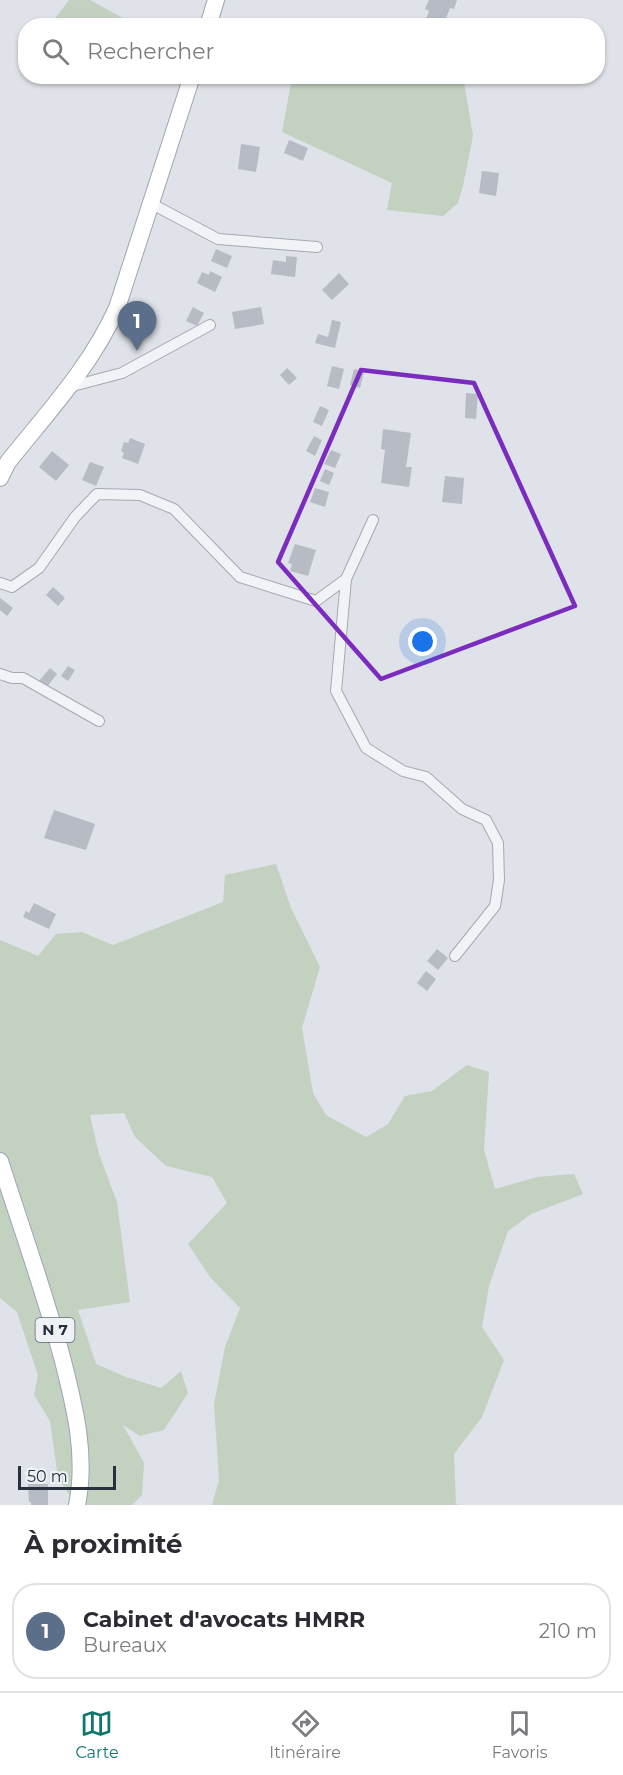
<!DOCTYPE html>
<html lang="fr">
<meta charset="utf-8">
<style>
:root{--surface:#fff;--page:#f7f7f7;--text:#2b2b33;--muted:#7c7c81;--line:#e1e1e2;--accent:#0f766e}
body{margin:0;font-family:Montserrat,sans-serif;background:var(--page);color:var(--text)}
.scale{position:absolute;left:18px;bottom:15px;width:98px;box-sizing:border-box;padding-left:6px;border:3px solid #282f3e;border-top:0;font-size:16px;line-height:21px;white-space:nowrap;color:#282f3e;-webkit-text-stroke:4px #eef1f5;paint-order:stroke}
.you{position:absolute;left:423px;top:642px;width:21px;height:21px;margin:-15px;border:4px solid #fff;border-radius:50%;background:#1a73e8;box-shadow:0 0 0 9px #1a73e833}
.badge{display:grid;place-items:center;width:39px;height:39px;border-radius:50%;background:var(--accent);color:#fff;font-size:20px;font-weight:700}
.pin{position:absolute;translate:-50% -50px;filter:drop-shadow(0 2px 3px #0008)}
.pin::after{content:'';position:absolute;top:32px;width:21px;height:18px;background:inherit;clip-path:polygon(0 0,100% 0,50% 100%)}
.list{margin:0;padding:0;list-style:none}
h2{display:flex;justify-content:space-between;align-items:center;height:78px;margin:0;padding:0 24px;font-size:26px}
h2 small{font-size:20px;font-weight:400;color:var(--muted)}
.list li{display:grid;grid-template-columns:39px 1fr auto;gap:18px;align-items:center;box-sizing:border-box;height:96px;margin:0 12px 12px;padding:0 12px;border:2px solid var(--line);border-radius:24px}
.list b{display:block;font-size:22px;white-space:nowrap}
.list p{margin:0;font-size:20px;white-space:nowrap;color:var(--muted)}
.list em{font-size:20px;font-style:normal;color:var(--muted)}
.icon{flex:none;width:33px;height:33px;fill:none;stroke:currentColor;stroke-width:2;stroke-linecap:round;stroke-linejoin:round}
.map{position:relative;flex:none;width:623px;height:1505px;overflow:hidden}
.search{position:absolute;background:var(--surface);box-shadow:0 2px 4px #0004;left:18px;right:18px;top:18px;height:66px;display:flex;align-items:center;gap:15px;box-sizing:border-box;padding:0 21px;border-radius:24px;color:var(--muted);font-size:22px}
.sheet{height:186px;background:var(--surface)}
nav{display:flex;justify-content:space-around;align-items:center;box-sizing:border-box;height:84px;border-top:2px solid var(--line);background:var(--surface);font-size:16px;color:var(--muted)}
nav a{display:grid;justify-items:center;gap:3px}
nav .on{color:var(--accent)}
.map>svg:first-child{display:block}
.green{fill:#c3d1c0}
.building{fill:#b6bbc4}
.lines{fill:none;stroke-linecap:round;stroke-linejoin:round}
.street-casing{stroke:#a4a9b2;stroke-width:12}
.primary-casing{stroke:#9ea5b3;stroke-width:18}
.street{stroke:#f1f3f6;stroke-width:10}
.primary{stroke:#fff;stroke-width:16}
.marked{fill:none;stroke:#7b2cbf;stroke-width:4.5;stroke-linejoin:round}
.labels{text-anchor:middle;stroke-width:6;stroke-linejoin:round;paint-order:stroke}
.shield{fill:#eef1f5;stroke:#636975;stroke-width:1.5}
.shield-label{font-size:15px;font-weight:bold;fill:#282f3e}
</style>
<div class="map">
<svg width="623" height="1505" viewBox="0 0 623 1505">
<rect width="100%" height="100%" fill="#dfe2e8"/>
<!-- green -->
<path class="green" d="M69 0H90L132 23 134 25H50Z
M463 76 473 136 463 186 458 203 443 216 387 210 392 183 282 132 292 77Z
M276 864 291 908 320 967 302 1028 313 1093 326 1115 366 1137 388 1124 405 1096 432 1091 467 1065 489 1072 484 1150 495 1189 537 1177 574 1174 583 1194 531 1214 508 1231 489 1286 482 1327 504 1360 482 1417 454 1454 456 1504 458 1505H212L219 1480 214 1404 225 1347 240 1308 210 1277 188 1244 227 1203 212 1177 166 1166 135 1137 124 1113 90 1115 99 1154 117 1202 130 1302 78 1310 96 1364 126 1377 161 1388 181 1371 188 1393 164 1430 140 1436 123 1425 144 1463 142 1495 132 1505H76L58 1478 50 1421 34 1395 38 1375 17 1312 0 1298V940L38 956 56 934 82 932 113 945 223 902 225 875Z"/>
<!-- building -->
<path class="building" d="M429 0H457L454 9 450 8 443 26H432L425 23 429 11 425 9Z
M289 140 308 148 303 161 284 153Z
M241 144 260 147 256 172 238 169Z
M482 171 499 173 496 196 479 193Z
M216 249 232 256 227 268 211 261Z
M286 256 297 257 295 277 271 274 273 260 286 262Z
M210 271 222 277 215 292 197 283 202 272 209 275Z
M339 273 349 284 332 300 322 290Z
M193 307 204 313 197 326 186 321Z
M261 307 264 324 235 329 232 312Z
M332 320 341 322 335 348 315 343 318 334 328 337Z
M332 366 344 369 339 389 327 386Z
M287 368 297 378 289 385 280 375Z
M354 369 364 372 360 388 350 385Z
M466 393 478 394 476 419 465 418Z
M320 406 329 410 322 426 313 422Z
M383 429 411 433 406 467H412L409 487 381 483 385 450 381 449Z
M314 436 322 440 315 456 306 451Z
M130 438 145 444 138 464 122 458 124 453 121 451 124 442 128 443Z
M331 450 341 454 335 468 324 464Z
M52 451 69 465 56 481 39 467Z
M90 462 104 467 96 486 82 480Z
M325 469 334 473 329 485 320 481Z
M445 476 464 478 462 504 442 502Z
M315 488 329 492 325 507 310 502Z
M295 544 316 550 308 576 290 571 292 564 288 563Z
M53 587 65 598 58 606 46 595Z
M0 598 13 608 7 616 0 610Z
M68 666 75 670 68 681 61 676Z
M50 668 57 674 47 687 39 681Z
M54 810 95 824 86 850 44 838Z
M34 903 56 914 49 929 23 917 26 911 29 913Z
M437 949 448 958 438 970 427 961Z
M426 971 436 979 427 991 417 983Z
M28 1484H48V1505H31V1502H29Z"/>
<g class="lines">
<defs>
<path id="street" d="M152 204 218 239 317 247
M69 387 122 373 210 325
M346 579 336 691 366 748 403 771 426 777 462 809 486 820 498 843 499 880 495 906 455 956
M0 583 12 587 39 568 75 517 97 494 140 495 174 509 240 577 316 601 346 579 373 520
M0 674 12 678H23L99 721"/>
<path id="primary" d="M208 26 216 0
M0 478 8 462C48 412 91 366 117 308L192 76
M0 1161C21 1227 45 1293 63 1361 75 1408 87 1456 77 1505"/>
</defs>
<!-- street casing -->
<use href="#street" class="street-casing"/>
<!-- primary casing -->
<use href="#primary" class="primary-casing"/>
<!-- street -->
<use href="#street" class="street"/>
<!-- primary -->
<use href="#primary" class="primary"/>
</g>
<!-- marked area -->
<path class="marked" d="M361 370 474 383 575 606 381 679 278 562Z"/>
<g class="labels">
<!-- shield labels -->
<rect class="shield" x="35.5" y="1318" width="39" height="24" rx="4.5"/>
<g class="shield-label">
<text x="55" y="1335">N 7</text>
</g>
</g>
</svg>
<div class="scale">50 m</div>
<div class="you"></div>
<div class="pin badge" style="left:137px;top:351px;background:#5c6f8a">1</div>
<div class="search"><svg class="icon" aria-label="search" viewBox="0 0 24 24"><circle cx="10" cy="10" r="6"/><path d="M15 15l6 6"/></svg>Rechercher</div>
</div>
<section class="sheet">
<h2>À proximité<small></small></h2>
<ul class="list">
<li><span class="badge" style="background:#5c6f8a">1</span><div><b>Cabinet d'avocats HMRR</b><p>Bureaux</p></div><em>210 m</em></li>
</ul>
</section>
<nav>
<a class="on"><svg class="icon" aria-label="map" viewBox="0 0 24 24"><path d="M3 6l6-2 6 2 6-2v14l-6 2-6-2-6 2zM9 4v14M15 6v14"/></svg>Carte</a>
<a><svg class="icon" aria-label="directions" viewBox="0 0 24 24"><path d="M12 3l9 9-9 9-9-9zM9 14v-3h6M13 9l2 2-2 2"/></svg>Itinéraire</a>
<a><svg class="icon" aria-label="saved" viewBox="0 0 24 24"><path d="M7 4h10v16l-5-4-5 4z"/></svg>Favoris</a>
</nav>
